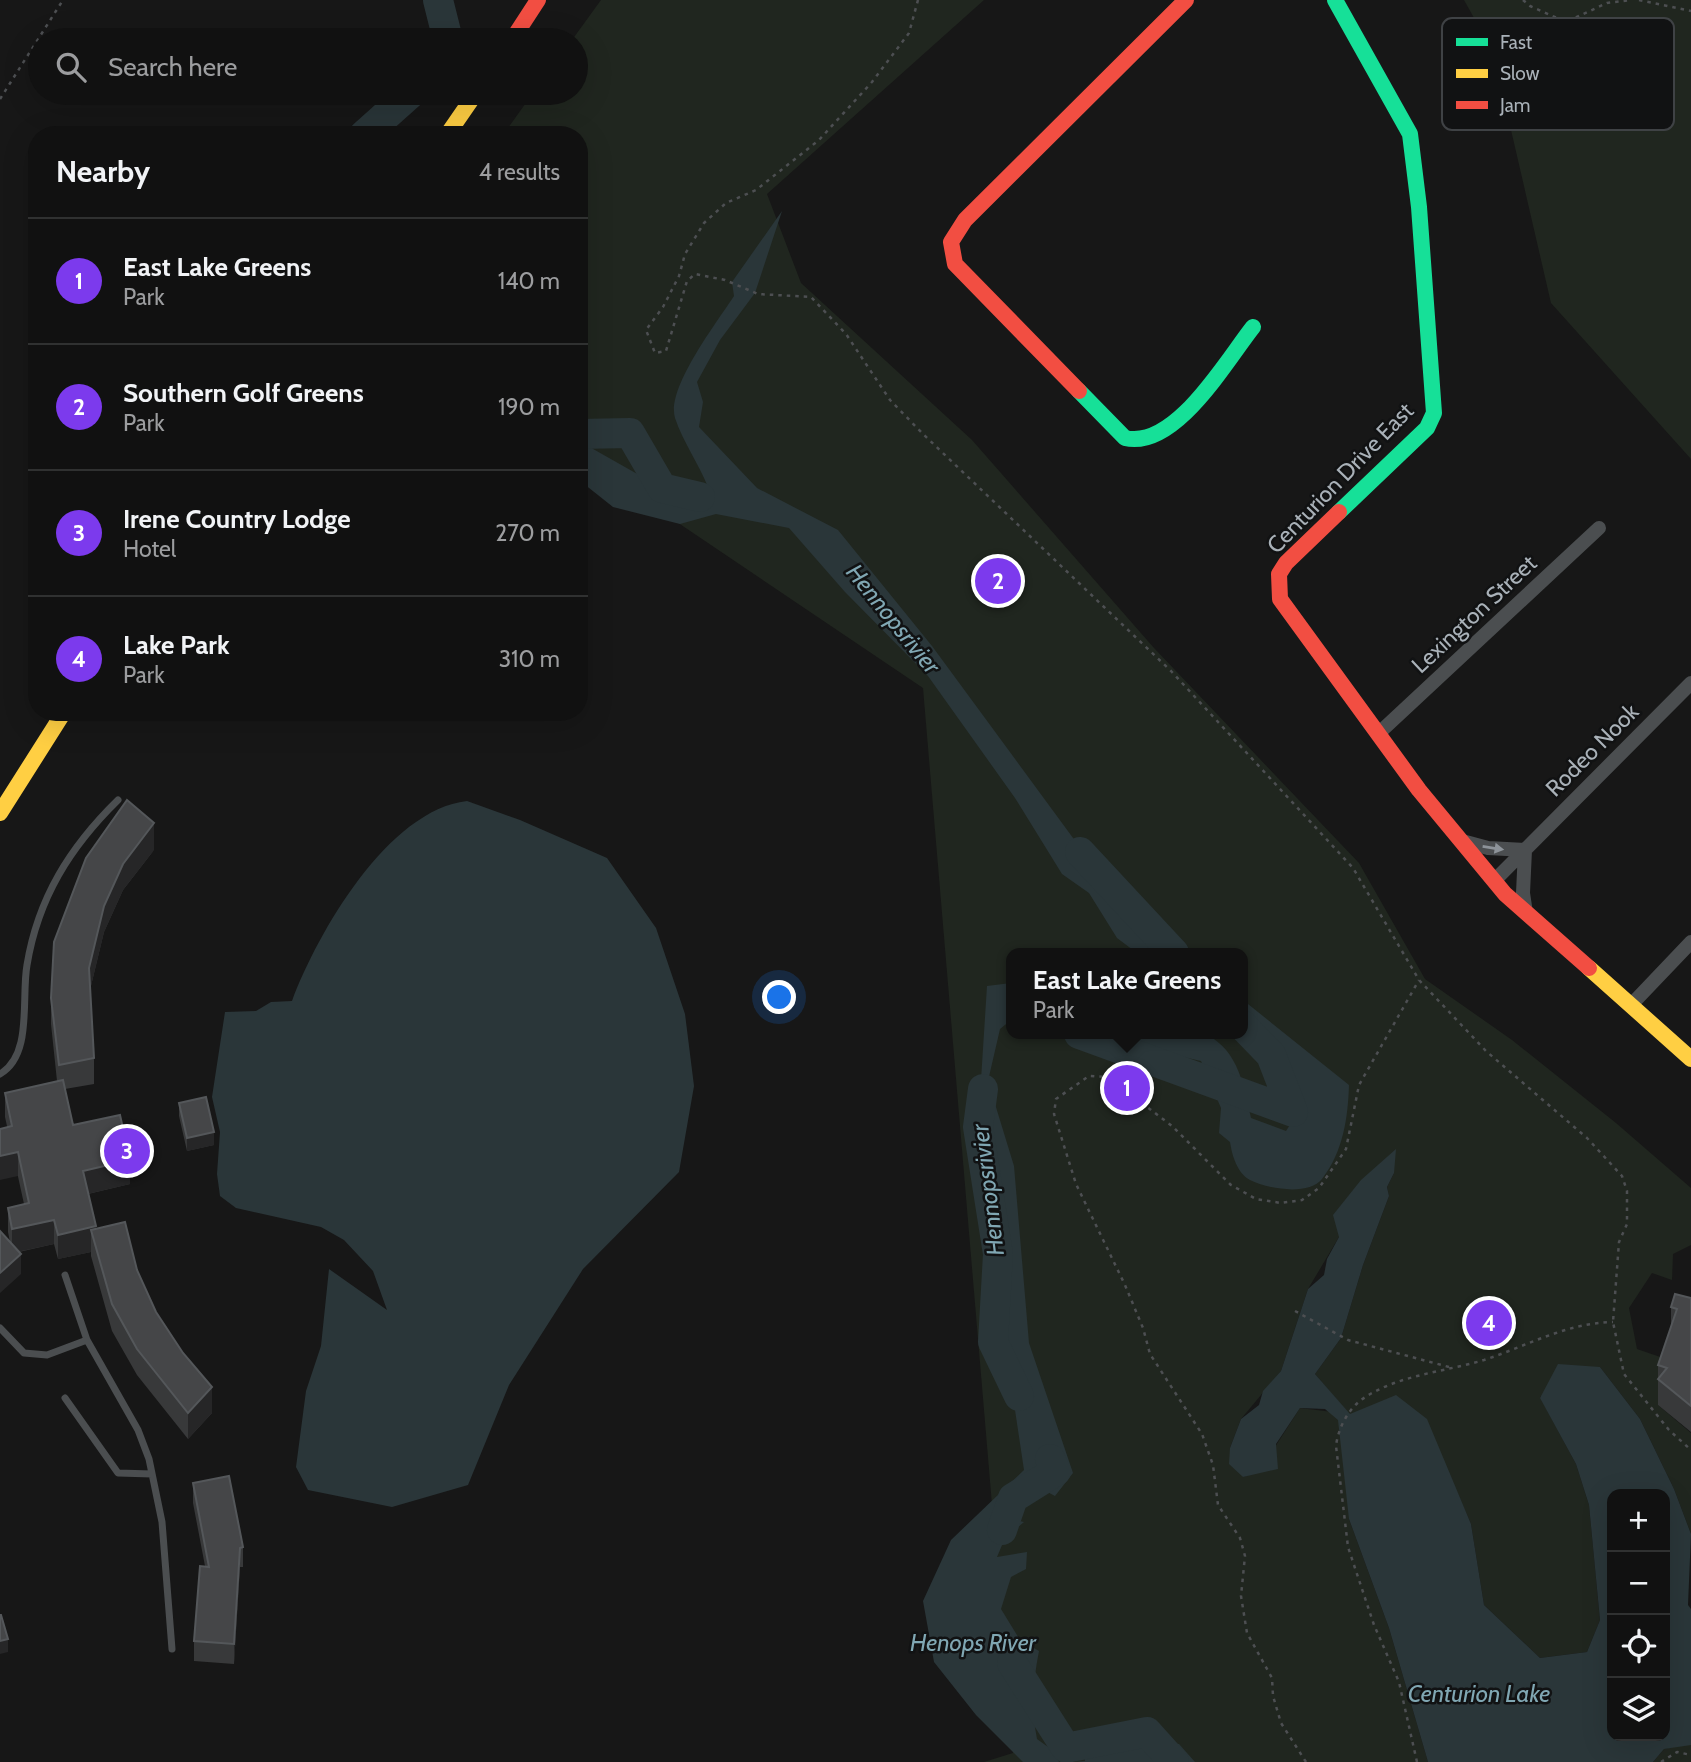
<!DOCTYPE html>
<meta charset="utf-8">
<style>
:root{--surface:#111;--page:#1a1a1a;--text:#f1f3f6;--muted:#9c9d9f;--line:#303131;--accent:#7c3aed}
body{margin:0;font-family:Cabin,sans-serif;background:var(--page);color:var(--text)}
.controls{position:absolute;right:21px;bottom:21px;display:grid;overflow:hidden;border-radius:14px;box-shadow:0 7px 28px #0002}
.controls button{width:63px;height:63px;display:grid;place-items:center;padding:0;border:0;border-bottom:2px solid var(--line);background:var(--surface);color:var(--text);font:35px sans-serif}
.you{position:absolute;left:780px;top:998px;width:24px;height:24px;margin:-18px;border:5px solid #fff;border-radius:50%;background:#1a73e8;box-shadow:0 0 0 10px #1a73e833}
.badge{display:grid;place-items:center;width:46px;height:46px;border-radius:50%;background:var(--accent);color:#fff;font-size:23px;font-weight:700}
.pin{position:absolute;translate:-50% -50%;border:4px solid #fff;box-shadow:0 2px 7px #0006}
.popup{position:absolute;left:1006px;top:948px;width:242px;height:91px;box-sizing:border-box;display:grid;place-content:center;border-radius:14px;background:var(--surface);filter:drop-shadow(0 2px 5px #0005);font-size:23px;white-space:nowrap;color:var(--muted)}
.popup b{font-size:26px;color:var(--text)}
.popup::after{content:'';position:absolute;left:50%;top:100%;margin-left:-14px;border:14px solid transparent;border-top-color:var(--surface)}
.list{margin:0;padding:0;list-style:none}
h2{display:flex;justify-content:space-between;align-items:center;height:91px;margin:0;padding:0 28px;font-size:30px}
h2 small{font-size:23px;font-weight:400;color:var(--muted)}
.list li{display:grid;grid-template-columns:46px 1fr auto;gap:21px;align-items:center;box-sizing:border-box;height:126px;padding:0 28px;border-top:2px solid var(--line)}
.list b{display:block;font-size:26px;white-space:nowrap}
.list p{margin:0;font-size:23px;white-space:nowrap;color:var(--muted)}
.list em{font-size:23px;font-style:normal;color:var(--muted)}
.icon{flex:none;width:38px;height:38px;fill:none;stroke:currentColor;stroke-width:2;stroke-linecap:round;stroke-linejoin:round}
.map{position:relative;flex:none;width:1691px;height:1762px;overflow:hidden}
.search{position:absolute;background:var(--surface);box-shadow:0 7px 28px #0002;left:28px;top:28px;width:560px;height:77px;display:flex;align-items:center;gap:18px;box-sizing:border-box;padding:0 24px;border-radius:38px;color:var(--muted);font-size:26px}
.panel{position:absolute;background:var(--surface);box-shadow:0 7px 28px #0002;left:28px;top:126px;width:560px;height:595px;border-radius:28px}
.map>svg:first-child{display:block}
.green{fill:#20261f;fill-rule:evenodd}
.water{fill:#2a3639;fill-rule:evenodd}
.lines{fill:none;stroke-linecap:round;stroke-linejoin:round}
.river{stroke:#2a3639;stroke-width:30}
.path{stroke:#4d4f52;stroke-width:2.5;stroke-dasharray:3.5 5;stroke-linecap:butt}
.lane{stroke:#4b4e50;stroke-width:7}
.street{stroke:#4b4e50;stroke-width:14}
.fast{stroke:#16e098;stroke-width:16}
.slow{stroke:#ffcf43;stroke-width:16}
.jam{stroke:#f24e42;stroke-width:16}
.wall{fill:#38393a}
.shaded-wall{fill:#262627}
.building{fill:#454648;stroke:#54575a;stroke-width:2}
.oneway{fill:#8d9399}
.labels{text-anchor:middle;stroke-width:5;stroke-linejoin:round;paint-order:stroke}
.street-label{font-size:23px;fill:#a9b1b8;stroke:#111213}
.water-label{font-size:24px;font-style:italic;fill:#80a7b3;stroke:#111213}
.key{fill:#111213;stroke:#3f4245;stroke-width:2}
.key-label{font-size:19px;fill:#a9b1b8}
</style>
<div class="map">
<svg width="1691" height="1762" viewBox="0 0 1691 1762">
<rect width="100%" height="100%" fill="#171717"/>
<!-- green -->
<path class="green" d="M601 0H984L767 194 801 283 972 440 1154 648 1359 863 1425 979 1512 1040 1616 1123 1691 1188V1245L1673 1254 1672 1280 1652 1273 1629 1308 1637 1349 1669 1360 1658 1405 1691 1433V1534L1674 1489 1640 1419 1600 1367 1540 1397 1576 1464 1589 1505 1600 1620 1587 1652 1540 1658 1484 1605 1471 1524 1457 1492 1349 1519 1389 1628 1428 1762H984L1013 1753 923 688 579 456V135H503L533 93H576V40H572ZM1012 953H1242V1034H1012ZM1394 1173 1387 1187 1389 1196 1363 1265 1341 1338 1315 1374 1349 1414 1300 1408 1259 1472 1243 1477 1230 1448 1241 1419 1281 1371 1308 1289 1339 1237Z
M1464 0H1691V459L1551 303 1493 52Z
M1688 1743 1691 1745V1762H1653L1664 1749Z"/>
<!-- water -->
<path class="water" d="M782 211 755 293 720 340 697 382 703 402 699 427 757 488 838 530 932 646 1098 872 1180 953H1137L1117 938 1089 893 1062 874 1015 798 928 676 845 592 789 528 716 514 680 524 613 507 579 480V441L662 488 708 487C699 464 683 442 675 418 666 388 718 321 734 296L732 282Z
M467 801 520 820 607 858 656 928 685 1014 694 1086 679 1172 583 1269 509 1385 468 1485 392 1507 308 1490 296 1467 306 1391 321 1346 329 1269 387 1310 373 1271 344 1240 321 1227 236 1208 220 1196 217 1174 220 1132 212 1097 225 1012 256 1011 271 1002 292 1001C318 932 388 810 467 801Z
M1011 983V1020L1000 1029 988 1081 1014 1166 1029 1343 1073 1473 1055 1496 1034 1485 1013 1498 1015 1520 1024 1522 1005 1538 997 1557 1027 1552 1026 1569 1011 1577 1001 1609 1020 1640 1039 1651C1033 1681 1031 1708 1037 1739L1055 1752 1059 1762H1023L976 1715 934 1662 923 1601 951 1540 1024 1470 1015 1410 1001 1380V1329L989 1198 978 1127 987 986Z
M1243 1000 1349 1085C1348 1118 1343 1152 1322 1179 1309 1196 1267 1189 1250 1180 1237 1173 1232 1155 1230 1142L1219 1133 1221 1108 1201 1061 1170 1054 1121 1055 1091 1042 1069 1041 1072 1034C1092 1034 1196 1030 1207 1035 1238 1050 1245 1088 1251 1118L1286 1131 1297 1114 1271 1055 1243 1033Z
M1396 1149 1394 1173 1387 1187 1389 1196 1363 1265 1341 1338 1315 1374 1350 1414 1396 1395 1427 1419 1471 1524 1484 1605 1540 1658 1587 1652 1600 1620 1589 1505 1576 1464 1540 1398 1558 1364 1600 1367 1640 1419 1674 1489 1691 1534 1688 1605 1691 1609V1745L1664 1749 1653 1762H1428L1389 1628 1349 1519 1338 1420 1325 1409 1300 1408 1276 1444 1278 1469 1243 1477 1229 1464 1230 1448 1241 1419 1259 1405 1263 1391 1281 1371 1308 1289 1324 1275 1327 1259 1339 1237 1333 1215 1361 1180ZM1665 1494V1736H1612V1494Z
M1133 1741 1179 1744 1195 1762H1074L1085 1761 1083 1752Z"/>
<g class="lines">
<!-- river -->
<path class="river" d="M438 0 448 40
M364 135 411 93
M579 434 630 433 662 488 700 497
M1080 852 1174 953
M1079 1034 1293 1112 1271 1055 1242 1025
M983 1089 978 1127 998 1254 993 1342 1019 1396
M1002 1530 1013 1498 1056 1471 1050 1459
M1012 1663 1066 1748 1147 1732 1174 1762"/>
<!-- path -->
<path class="path" d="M918 0 909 33 872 82 819 140 756 190 726 203 704 223 685 254 679 276 663 307 646 330 655 353 666 351 687 281 695 274 725 280 758 294 811 297 846 334 890 400 923 434 1171 671 1353 868 1419 980 1486 1051 1587 1138 1622 1176 1627 1191V1224L1619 1242 1613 1322 1624 1374 1669 1430 1691 1450
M1523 0 1530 6 1566 22 1607 3 1631 0
M1639 0 1691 11
M0 99 63 0
M1295 1311 1348 1340 1449 1367
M1306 1762 1281 1723 1273 1696 1272 1678 1247 1633 1241 1596 1245 1556 1240 1538 1218 1505 1213 1465 1202 1434 1150 1354 1143 1328 1125 1285 1076 1184 1054 1114 1056 1099 1089 1076 1108 1077 1172 1126 1231 1185 1256 1199 1281 1203 1302 1200 1319 1188 1346 1149 1359 1085 1419 980
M1417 1762 1399 1682 1374 1625 1348 1547 1336 1446C1338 1429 1347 1411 1361 1400 1396 1375 1444 1372 1484 1360 1527 1346 1566 1323 1613 1322
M1661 1762 1677 1752 1691 1755"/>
<!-- lane -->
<path class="lane" d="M0 1074C33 1055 21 998 27 965 38 898 70 847 118 800
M65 1275 87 1340 138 1430 149 1459 162 1522 172 1649
M0 1328 24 1353 47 1355 87 1340
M65 1398 118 1473 152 1474"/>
<!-- street -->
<path class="street" d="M1379 733 1599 528
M1462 841 1488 848 1525 850 1523 893 1526 913
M1494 881 1691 683
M1632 1004 1691 942"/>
<!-- fast -->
<path class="fast" d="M1335 0 1410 134 1419 207 1434 413 1427 428 1339 512
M1079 391 1125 438C1175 450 1226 361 1253 327"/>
<!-- slow -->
<path class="slow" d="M447 135 476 93
M0 813 64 712
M1589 968 1691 1059"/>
<!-- jam -->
<path class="jam" d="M512 40 538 0
M1079 391 955 264 951 242 965 220 1186 0
M1339 512 1286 563 1279 574 1280 599 1419 790 1505 894 1589 968"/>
</g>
<!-- wall -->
<path class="wall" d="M154 850 123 890 104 932 90 990 94 1058V1084L65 1089 73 1125 130 1184 88 1194 96 1228 137 1270 156 1312 212 1413 188 1439 137 1375 112 1331 91 1256V1252L58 1259 54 1244 19 1252 21 1274 10 1242 8 1232V1208L24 1204 5 1117V1093L57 1081 51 1024V998L54 942Z
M179 1103 214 1145 187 1151 179 1116Z
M1691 1298V1432L1658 1405V1365L1671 1327V1307Z
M193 1483 243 1547V1567H240L234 1664 194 1661V1641L205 1566 193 1503Z"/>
<!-- shaded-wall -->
<path class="shaded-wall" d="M154 823V850L123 890 104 932 89 994V968L104 906 123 864Z
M214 1132V1145L187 1151V1138Z
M18 1152V1176L0 1180V1156Z
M130 1160V1184L83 1195V1171Z
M54 1220V1244L12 1253V1229Z
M96 1226V1248L91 1230V1252L58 1259V1235Z
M21 1254V1274L0 1293V1273Z
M212 1387V1413L188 1439V1413Z
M240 1548V1567L234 1664V1644Z
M8 1639V1652L0 1654V1641Z"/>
<!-- building -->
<path class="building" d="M127 800 154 823 123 864 104 906 89 968 94 1058 59 1065 51 998 54 942 86 858Z
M63 1080 73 1125 120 1115 130 1160 83 1171 96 1226 58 1235 54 1220 12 1229 8 1208 29 1203 18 1152 0 1156V1129L12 1126 5 1093Z
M206 1097 214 1132 187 1138 179 1103Z
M125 1222 137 1270 156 1312 183 1353 212 1387 188 1413 137 1349 112 1304 91 1230Z
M0 1231 21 1254 0 1273Z
M1675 1294 1691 1298V1406L1658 1379 1667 1368 1658 1365 1677 1309 1671 1307Z
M229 1476 243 1547 240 1548 234 1644 194 1641 200 1566 209 1567 193 1483Z
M0 1615H1L8 1639 0 1641Z"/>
<!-- one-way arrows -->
<defs><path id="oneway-solid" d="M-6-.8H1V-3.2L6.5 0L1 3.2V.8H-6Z" transform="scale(1.75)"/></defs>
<use class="oneway" href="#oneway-solid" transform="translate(1493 848) rotate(9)"/>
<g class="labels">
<!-- street labels -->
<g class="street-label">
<text transform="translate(1340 478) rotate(-46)" y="8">Centurion Drive East</text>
<text transform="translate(1474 614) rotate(-43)" y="8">Lexington Street</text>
<text transform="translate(1592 750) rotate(-45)" y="8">Rodeo Nook</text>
</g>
<!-- water labels -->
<g class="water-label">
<text transform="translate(893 619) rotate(51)" y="8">Hennopsrivier</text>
<text transform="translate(988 1190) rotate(-97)" y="8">Hennopsrivier</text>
<text x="973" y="1651">Henops River</text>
<text x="1479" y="1702">Centurion Lake</text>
</g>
</g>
<!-- legend -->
<rect x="1442" y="18" width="232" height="112" rx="10" class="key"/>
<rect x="1456" y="38" width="32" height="8" fill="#16e098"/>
<rect x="1456" y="69" width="32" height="9" fill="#ffcf43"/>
<rect x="1456" y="101" width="32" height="8" fill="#f24e42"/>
<g class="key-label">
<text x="1500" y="49">Fast</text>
<text x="1500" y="80">Slow</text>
<text x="1500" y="112">Jam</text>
</g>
</svg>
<div class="controls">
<button>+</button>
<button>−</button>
<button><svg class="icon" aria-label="locate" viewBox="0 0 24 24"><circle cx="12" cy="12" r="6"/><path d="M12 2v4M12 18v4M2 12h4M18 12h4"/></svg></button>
<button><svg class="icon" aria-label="layers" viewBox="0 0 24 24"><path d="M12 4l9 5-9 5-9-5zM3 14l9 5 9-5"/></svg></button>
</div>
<div class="you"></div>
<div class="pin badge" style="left:1127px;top:1088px">1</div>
<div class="popup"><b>East Lake Greens</b>Park</div>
<div class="pin badge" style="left:998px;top:581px">2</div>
<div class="pin badge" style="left:127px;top:1151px">3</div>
<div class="pin badge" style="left:1489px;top:1323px">4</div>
<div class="search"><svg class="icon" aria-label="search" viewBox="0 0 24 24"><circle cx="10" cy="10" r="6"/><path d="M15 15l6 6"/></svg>Search here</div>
<section class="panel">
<h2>Nearby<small>4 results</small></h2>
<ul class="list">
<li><span class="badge">1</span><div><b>East Lake Greens</b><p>Park</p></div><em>140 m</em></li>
<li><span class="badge">2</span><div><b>Southern Golf Greens</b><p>Park</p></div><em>190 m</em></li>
<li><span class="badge">3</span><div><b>Irene Country Lodge</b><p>Hotel</p></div><em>270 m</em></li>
<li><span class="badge">4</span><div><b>Lake Park</b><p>Park</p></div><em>310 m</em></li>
</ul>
</section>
</div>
